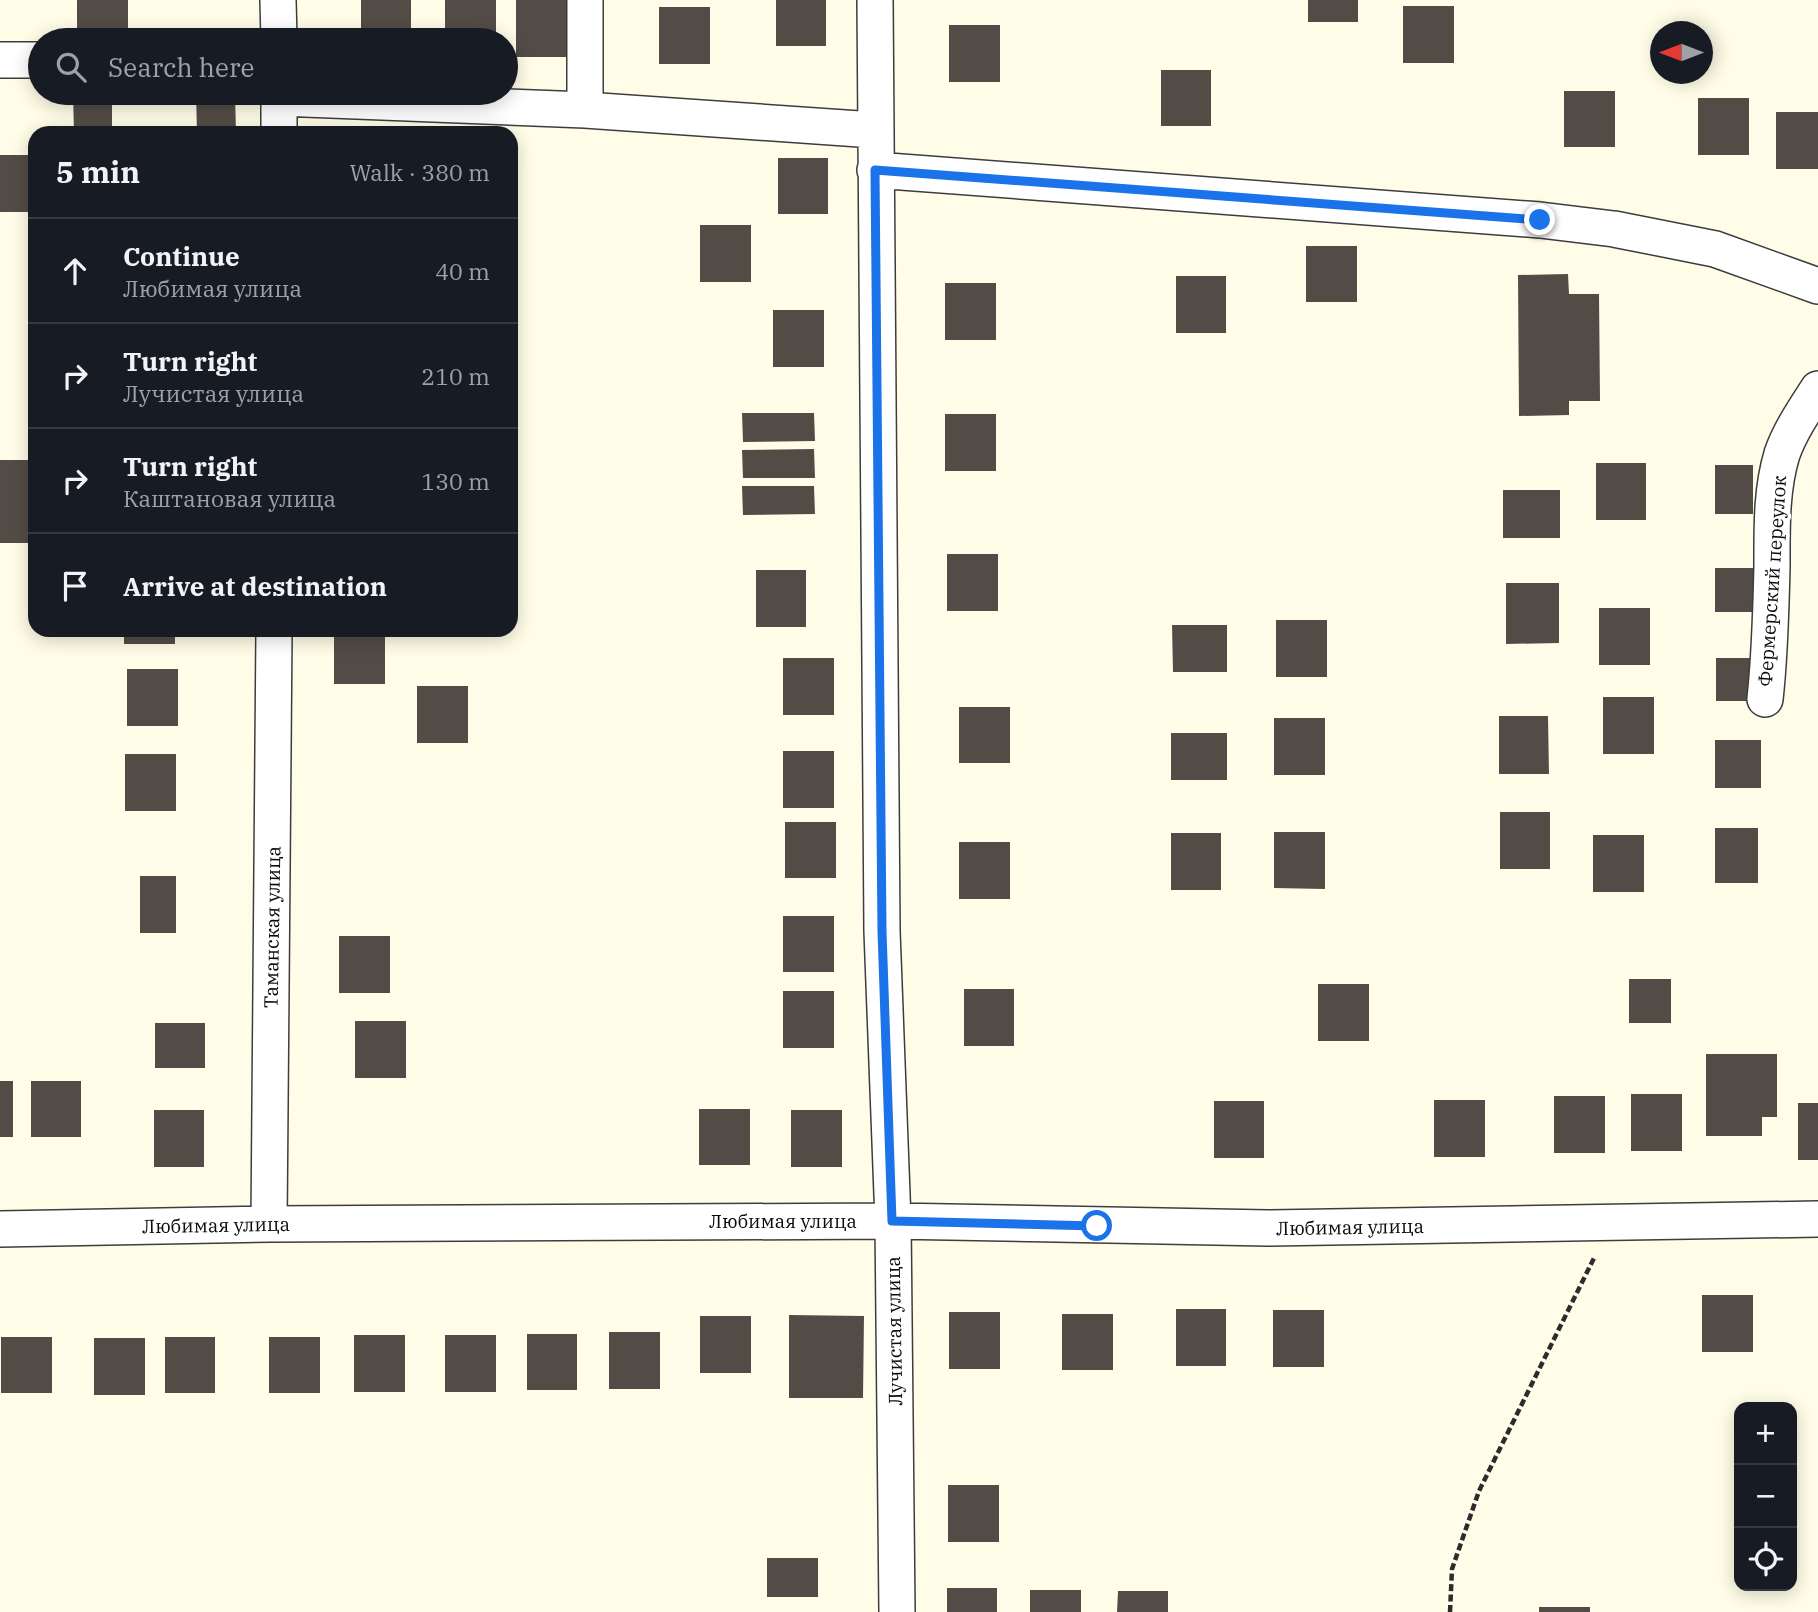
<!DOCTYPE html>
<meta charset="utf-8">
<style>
:root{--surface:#171b24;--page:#20242c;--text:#f1f3f6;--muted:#9ea1a6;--line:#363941}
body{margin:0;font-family:"IBM Plex Serif",serif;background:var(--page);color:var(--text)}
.controls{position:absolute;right:21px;bottom:21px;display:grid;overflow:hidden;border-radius:14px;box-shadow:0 4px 18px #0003}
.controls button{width:63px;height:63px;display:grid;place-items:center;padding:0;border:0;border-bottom:2px solid var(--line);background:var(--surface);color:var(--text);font:35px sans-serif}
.compass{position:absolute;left:1650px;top:21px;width:63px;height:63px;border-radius:50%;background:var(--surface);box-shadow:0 4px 18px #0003;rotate:270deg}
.stop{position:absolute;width:21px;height:21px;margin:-16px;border:5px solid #1a73e8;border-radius:50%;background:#fff}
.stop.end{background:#1a73e8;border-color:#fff;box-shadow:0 2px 7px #0008}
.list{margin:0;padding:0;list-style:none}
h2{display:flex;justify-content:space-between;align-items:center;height:91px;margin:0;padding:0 28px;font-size:30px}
h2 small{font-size:23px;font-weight:400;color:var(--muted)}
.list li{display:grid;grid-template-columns:46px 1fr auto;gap:21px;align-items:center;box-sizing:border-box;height:105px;padding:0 28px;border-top:2px solid var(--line)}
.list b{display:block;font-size:26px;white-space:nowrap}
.list p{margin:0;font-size:23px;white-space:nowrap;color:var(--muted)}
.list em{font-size:23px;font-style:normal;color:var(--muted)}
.icon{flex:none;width:38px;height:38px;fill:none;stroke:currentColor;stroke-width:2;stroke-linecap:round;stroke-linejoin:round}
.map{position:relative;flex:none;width:1818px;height:1612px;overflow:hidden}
.search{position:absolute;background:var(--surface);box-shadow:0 4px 18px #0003;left:28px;top:28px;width:490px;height:77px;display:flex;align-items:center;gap:18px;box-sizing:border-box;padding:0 24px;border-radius:38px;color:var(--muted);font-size:26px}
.panel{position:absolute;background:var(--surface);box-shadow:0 4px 18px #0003;left:28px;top:126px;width:490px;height:511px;border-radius:21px}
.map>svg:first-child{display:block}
.building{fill:#534c46}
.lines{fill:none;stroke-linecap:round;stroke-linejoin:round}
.minor-casing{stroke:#3d3d3d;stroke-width:38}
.path{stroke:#2c2c2c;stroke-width:4.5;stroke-dasharray:7 3.5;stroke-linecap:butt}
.minor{stroke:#fff;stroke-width:35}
.route{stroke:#1a73e8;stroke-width:9}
.labels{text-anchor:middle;stroke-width:7;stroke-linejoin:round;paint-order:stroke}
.street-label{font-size:19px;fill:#0a0a0a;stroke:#fff}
</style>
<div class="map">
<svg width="1818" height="1612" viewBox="0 0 1818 1612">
<rect width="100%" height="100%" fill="#fffde7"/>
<!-- building -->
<path class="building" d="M77 0H128V29H77Z
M361 0H411V40H361Z
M445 0H496V40H445Z
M516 0H566V57H516Z
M776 0H826V46H776Z
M1308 0H1358V22H1308Z
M1403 6H1454V63H1403Z
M659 7H710V64H659Z
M949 25H1000V82H949Z
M1161 70H1211V126H1161Z
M1564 91H1615V147H1564Z
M73 93H112V133H74Z
M196 93H235L236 133H197Z
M1698 98H1749V155H1698Z
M1776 112H1818V169H1776Z
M0 155H35V212H0Z
M778 158H828V214H778Z
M700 225H751V282H700Z
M1306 246H1357V302H1306Z
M1568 274 1569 294H1599L1600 401H1569V415L1519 416 1518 275Z
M1176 276H1226V333H1176Z
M945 283H996V340H945Z
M773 310H824V367H773Z
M742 413H814L815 441 743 442Z
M945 414H996V471H945Z
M814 449 815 478H743L742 450Z
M0 460H31V543H0Z
M1596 463H1646V520H1596Z
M1715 465H1753V514H1715Z
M742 486H814L815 514 743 515Z
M1503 490H1560V538H1503Z
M947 554H998V611H947Z
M1715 568H1757V612H1715Z
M756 570H806V627H756Z
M1506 583H1559V643L1506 644Z
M1599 608H1650V665H1599Z
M1276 620H1327V677H1276Z
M1172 625H1227V672H1173Z
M124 630H175V644H124Z
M334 630H385V684H334Z
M783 658H834V715H783Z
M1716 658H1758V701H1716Z
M127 669H178V726H127Z
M417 686H468V743H417Z
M1603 697H1654V754H1603Z
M959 707H1010V763H959Z
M1499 716H1548L1549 774H1499Z
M1274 718H1325V775H1274Z
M1171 733H1227V780H1171Z
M1715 740H1761V788H1715Z
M783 751H834V808H783Z
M125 754H176V811H125Z
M1500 812H1550V869H1500Z
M785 822H836V878H785Z
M1715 828H1758V883H1715Z
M1274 832H1325V889L1274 888Z
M1171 833H1221V890H1171Z
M1593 835H1644V892H1593Z
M959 842H1010V899H959Z
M140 876H176V933H140Z
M783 916H834V972H783Z
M339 936H390V993H339Z
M1629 979H1671V1023H1629Z
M1318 984H1369V1041H1318Z
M964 989H1014V1046H964Z
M783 991H834V1048H783Z
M355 1021H406V1078H355Z
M155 1023H205V1068H155Z
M1706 1054H1777V1117H1762V1136H1706Z
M0 1081H13V1137H0Z
M31 1081H81V1137H31Z
M1631 1094H1682V1151H1631Z
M1554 1096H1605V1153H1554Z
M1434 1100H1485V1157H1434Z
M1214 1101H1264V1158H1214Z
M1798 1103H1818V1160H1798Z
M699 1109H750V1165H699Z
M154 1110H204V1167H154Z
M791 1110H842V1167H791Z
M1702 1295H1753V1352H1702Z
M1176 1309H1226V1366H1176Z
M1273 1310H1324V1367H1273Z
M949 1312H1000V1369H949Z
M1062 1314H1113V1370H1062Z
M789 1315 864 1316 863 1398H789Z
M700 1316H751V1373H700Z
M609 1332H660V1389H609Z
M527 1334H577V1390H527Z
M354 1335H405V1392H354Z
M445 1335H496V1392H445Z
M1 1337H52V1393H1Z
M165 1337H215V1393H165Z
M269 1337H320V1393H269Z
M94 1338H145V1395H94Z
M948 1485H999V1542H948Z
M767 1558H818V1597H767Z
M947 1588H997V1612H947Z
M1030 1590H1081V1612H1030Z
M1118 1591H1168V1612H1117Z
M1539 1607H1590V1612H1539Z"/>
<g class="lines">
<defs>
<path id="minor" d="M278 0 279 40
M585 0V110
M875 0 882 931 893 1221 897 1612
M0 60H40
M279 98 585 110 874 130
M279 133V93
M875 170 1540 220 1614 229 1715 249 1818 286
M1765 699C1770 655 1771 611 1772 566 1772 529 1771 490 1782 454 1790 431 1805 409 1818 389
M269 1224 274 630
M0 1229 269 1224 893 1221 1268 1228 1818 1219"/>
</defs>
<!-- minor casing -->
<use href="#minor" class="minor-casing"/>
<!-- path -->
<path class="path" d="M1450 1612 1452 1569 1479 1491 1595 1256"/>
<!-- minor -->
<use href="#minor" class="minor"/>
</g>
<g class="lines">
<!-- route -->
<path class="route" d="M1097 1226 892 1221 882 931 875 170 1540 220"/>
</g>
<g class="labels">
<!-- street labels -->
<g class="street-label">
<text transform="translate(1772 581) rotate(-86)" y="7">Фермерский переулок</text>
<text transform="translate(272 927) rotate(-89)" y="7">Таманская улица</text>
<text x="783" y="1228">Любимая улица</text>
<text transform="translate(216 1225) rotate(-1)" y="7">Любимая улица</text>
<text transform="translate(1350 1227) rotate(-1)" y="7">Любимая улица</text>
<text transform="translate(894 1331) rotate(-91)" y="7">Лучистая улица</text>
</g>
</g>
</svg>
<div class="controls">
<button>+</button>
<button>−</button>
<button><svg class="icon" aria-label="locate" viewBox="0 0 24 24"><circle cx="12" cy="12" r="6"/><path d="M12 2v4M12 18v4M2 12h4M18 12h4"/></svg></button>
</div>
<svg class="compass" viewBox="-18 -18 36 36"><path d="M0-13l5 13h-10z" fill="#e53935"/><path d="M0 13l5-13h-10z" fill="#9ea1a6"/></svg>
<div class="stop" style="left:1097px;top:1226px"></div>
<div class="stop end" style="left:1540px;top:220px"></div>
<div class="search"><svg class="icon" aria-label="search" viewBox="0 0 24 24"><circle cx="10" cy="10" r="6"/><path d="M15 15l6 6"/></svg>Search here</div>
<section class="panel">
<h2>5 min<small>Walk · 380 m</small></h2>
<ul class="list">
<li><svg class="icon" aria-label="ahead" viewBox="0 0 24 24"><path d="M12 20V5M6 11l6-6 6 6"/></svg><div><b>Continue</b><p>Любимая улица</p></div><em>40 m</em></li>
<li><svg class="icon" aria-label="right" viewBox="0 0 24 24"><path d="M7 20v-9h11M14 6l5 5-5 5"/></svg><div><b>Turn right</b><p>Лучистая улица</p></div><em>210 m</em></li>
<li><svg class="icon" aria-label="right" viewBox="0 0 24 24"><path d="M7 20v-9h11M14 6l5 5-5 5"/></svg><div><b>Turn right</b><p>Каштановая улица</p></div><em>130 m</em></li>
<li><svg class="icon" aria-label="arrive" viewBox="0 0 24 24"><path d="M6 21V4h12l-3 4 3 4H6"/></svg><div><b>Arrive at destination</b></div></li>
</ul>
</section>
</div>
